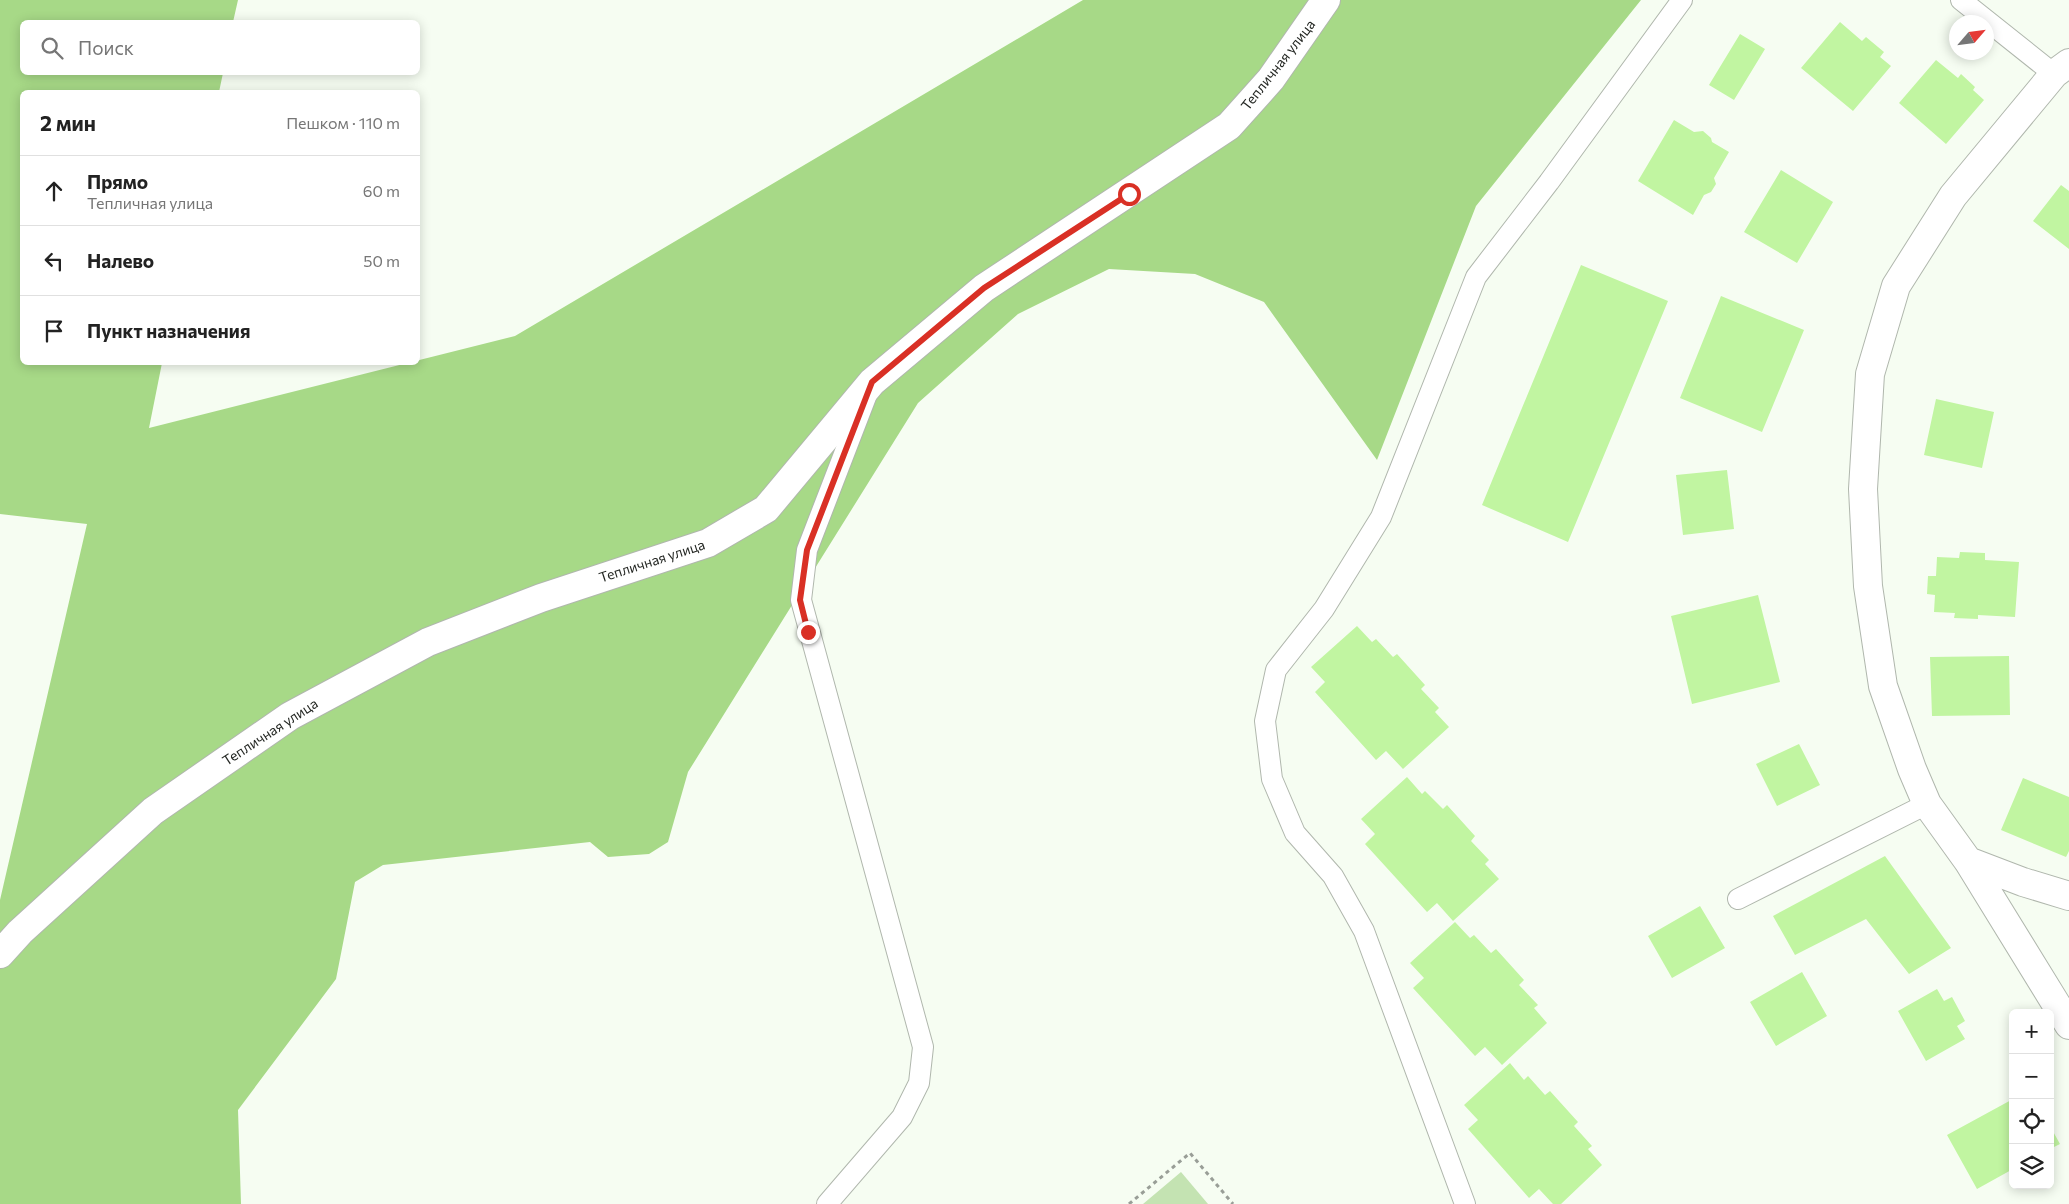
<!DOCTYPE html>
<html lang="ru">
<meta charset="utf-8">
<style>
:root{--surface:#fff;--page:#f6f6f6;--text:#222;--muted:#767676;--line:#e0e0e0}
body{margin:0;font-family:Commissioner,sans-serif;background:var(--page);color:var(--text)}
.controls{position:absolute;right:15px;bottom:15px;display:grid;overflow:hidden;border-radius:8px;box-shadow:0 2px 12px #0003}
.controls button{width:45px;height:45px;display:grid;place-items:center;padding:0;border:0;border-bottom:1px solid var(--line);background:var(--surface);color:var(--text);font:25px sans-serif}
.compass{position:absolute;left:1949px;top:15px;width:45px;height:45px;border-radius:50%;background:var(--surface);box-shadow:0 2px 12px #0003;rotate:62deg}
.stop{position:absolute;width:15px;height:15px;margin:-11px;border:4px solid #d93025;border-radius:50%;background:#fff}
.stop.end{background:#d93025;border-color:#fff;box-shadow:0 1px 5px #0008}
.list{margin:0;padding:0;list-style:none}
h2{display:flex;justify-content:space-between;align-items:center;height:65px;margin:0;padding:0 20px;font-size:21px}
h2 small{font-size:16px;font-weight:400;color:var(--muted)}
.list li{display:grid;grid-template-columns:32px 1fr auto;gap:15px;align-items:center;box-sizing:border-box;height:70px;padding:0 20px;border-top:1px solid var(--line)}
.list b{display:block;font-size:19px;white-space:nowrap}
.list p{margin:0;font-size:16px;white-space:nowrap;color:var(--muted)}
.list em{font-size:16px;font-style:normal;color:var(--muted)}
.icon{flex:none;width:28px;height:28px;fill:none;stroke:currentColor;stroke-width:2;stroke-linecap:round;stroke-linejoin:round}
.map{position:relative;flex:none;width:2069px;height:1204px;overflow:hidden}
.search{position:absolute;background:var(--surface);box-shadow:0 2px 12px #0003;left:20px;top:20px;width:400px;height:55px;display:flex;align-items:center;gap:12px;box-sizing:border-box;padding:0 18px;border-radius:8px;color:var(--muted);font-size:19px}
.panel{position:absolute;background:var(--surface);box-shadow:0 2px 12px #0003;left:20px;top:90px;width:400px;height:275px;border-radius:8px}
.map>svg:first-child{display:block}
.green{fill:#c4e3b2}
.forest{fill:#a7d987}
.building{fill:#c1f5a1}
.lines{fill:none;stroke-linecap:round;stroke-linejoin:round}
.lane-casing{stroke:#b0b7ad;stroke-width:22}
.street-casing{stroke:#b0b7ad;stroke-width:30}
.secondary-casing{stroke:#b0b7ad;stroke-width:30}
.path{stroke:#999e97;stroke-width:3;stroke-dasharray:4 4;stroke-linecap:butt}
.lane{stroke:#fff;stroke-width:20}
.street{stroke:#fff;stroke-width:28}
.secondary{stroke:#fff;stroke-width:28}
.route{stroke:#d93025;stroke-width:6}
.labels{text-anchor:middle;stroke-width:4;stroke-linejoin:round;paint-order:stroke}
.street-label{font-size:14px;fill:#242723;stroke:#fff}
</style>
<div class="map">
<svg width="2069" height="1204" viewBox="0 0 2069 1204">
<rect width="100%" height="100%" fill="#f6fdf2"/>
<!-- green -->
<path class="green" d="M1181 1172 1208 1204H1143Z"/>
<!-- forest -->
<path class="forest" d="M0 0H238L233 22H22V72L223 73 219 92H22V362L162 363 149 428 515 336 1083 0H1641L1476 206 1377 460 1264 302 1195 274 1109 269 1018 314 918 403 688 772 668 842 649 854 608 857 590 842 383 865 355 882 336 979 238 1110 241 1204H0V900L87 524 0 514Z"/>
<!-- building -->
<path class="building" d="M1840 22 1862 41 1866 37 1884 52 1880 57 1891 66 1853 111 1801 68Z
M1740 34 1765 49 1734 100 1709 85Z
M1936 60 1958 78 1961 74 1975 87 1973 90 1984 100 1946 144 1899 103Z
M1674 120 1694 132 1703 131 1711 138 1712 142 1729 152 1714 178 1716 184 1711 192 1704 195 1693 215 1638 181Z
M1781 170 1833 202 1797 263 1744 232Z
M2061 185 2069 191V249L2033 221Z
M1581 265 1668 301 1568 542 1482 505Z
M1721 296 1804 330 1762 432 1680 398Z
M1936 399 1994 412 1982 468 1924 455Z
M1727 470 1734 529 1683 535 1676 475Z
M1960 552 1985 553V560L2019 562 2015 617 1978 615V619L1954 618 1955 613 1934 612 1935 595 1927 594 1928 576H1936L1937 557 1959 558Z
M1758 595 1780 682 1692 704 1671 616Z
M1357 626 1372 642 1376 639 1393 657 1397 654 1425 685 1421 689 1439 708 1435 712 1449 727 1403 769 1386 751 1376 760 1315 692 1325 682 1311 667Z
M2009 656 2010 715 1932 716 1930 657Z
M1799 744 1820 785 1777 806 1756 764Z
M1407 777 1422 794 1425 791 1443 809 1447 805 1475 836 1471 841 1489 860 1485 864 1499 879 1453 921 1437 903 1427 912 1365 844 1375 834 1361 819Z
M2023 778 2069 797V851L2066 857 2001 830Z
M1885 856 1951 948 1909 974 1866 919 1795 955 1773 916Z
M1700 906 1725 948 1672 978 1648 936Z
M1455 922 1470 938 1474 935 1491 953 1496 949 1524 980 1519 985 1538 1005 1534 1008 1547 1023 1502 1065 1485 1047 1475 1056 1413 988 1424 978 1410 963Z
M1802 972 1827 1016 1776 1046 1750 1002Z
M1937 989 1944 1001 1952 997 1965 1021 1957 1026 1965 1039 1926 1061 1898 1011Z
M1510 1063 1524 1080 1528 1076 1545 1095 1550 1091 1578 1122 1574 1126 1592 1146 1588 1149 1602 1165 1561 1204H1553L1539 1189 1529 1198 1468 1129 1478 1120 1464 1105Z
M2013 1099V1169L1977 1189 1947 1135Z
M2050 1126 2060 1144 2050 1149Z"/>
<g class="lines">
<defs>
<path id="lane" d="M1961 0 2054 74
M1738 899 1927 804
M827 1204 902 1117 919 1083 923 1047 801 600 807 550 866 397
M1465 1204 1364 931 1333 876 1295 833 1272 779 1265 721 1276 670 1324 609 1381 517 1476 277 1549 182 1682 0"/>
<path id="street" d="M2069 63 2054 74 1953 196 1896 286 1870 374 1863 489 1868 586 1883 686 1912 769 1927 804 1968 861 2069 1025
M1968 861 2023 882 2069 896"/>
<path id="secondary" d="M0 954 20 932 153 811 290 716 428 642 541 598 708 543 766 509 872 382 984 288 1229 126 1271 79 1326 0"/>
</defs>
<!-- lane casing -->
<use href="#lane" class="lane-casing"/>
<!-- street casing -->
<use href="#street" class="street-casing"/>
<!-- secondary casing -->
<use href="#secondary" class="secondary-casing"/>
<!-- path -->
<path class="path" d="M1129 1204 1190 1153 1233 1204"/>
<!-- lane -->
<use href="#lane" class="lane"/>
<!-- street -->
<use href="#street" class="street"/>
<!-- secondary -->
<use href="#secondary" class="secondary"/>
</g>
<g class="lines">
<!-- route -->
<path class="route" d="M808 632 800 600 807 550 872 382 984 288 1129 194"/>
</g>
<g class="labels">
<!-- street labels -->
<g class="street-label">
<text transform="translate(1278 65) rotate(-52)" y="5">Тепличная улица</text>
<text transform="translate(652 561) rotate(-18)" y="5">Тепличная улица</text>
<text transform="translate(270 732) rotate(-33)" y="5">Тепличная улица</text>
</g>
</g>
</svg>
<div class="controls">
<button>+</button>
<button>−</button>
<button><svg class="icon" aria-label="locate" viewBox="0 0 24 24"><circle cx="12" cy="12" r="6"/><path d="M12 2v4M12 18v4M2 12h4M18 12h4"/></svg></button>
<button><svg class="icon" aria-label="layers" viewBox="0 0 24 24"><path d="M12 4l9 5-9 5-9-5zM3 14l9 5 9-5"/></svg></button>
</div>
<svg class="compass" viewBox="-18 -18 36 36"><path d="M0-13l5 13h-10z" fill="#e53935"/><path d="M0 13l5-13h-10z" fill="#767676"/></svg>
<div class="stop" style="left:1129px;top:194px"></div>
<div class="stop end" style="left:808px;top:632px"></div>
<div class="search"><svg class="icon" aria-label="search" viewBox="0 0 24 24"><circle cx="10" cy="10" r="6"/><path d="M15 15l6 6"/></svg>Поиск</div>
<section class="panel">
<h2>2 мин<small>Пешком · 110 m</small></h2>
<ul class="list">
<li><svg class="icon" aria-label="ahead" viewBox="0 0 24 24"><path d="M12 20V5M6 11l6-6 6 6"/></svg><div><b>Прямо</b><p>Тепличная улица</p></div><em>60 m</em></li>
<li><svg class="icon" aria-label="left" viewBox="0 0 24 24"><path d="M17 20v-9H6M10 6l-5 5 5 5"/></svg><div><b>Налево</b></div><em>50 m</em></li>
<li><svg class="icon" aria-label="arrive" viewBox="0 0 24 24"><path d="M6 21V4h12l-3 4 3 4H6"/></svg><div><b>Пункт назначения</b></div></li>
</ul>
</section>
</div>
